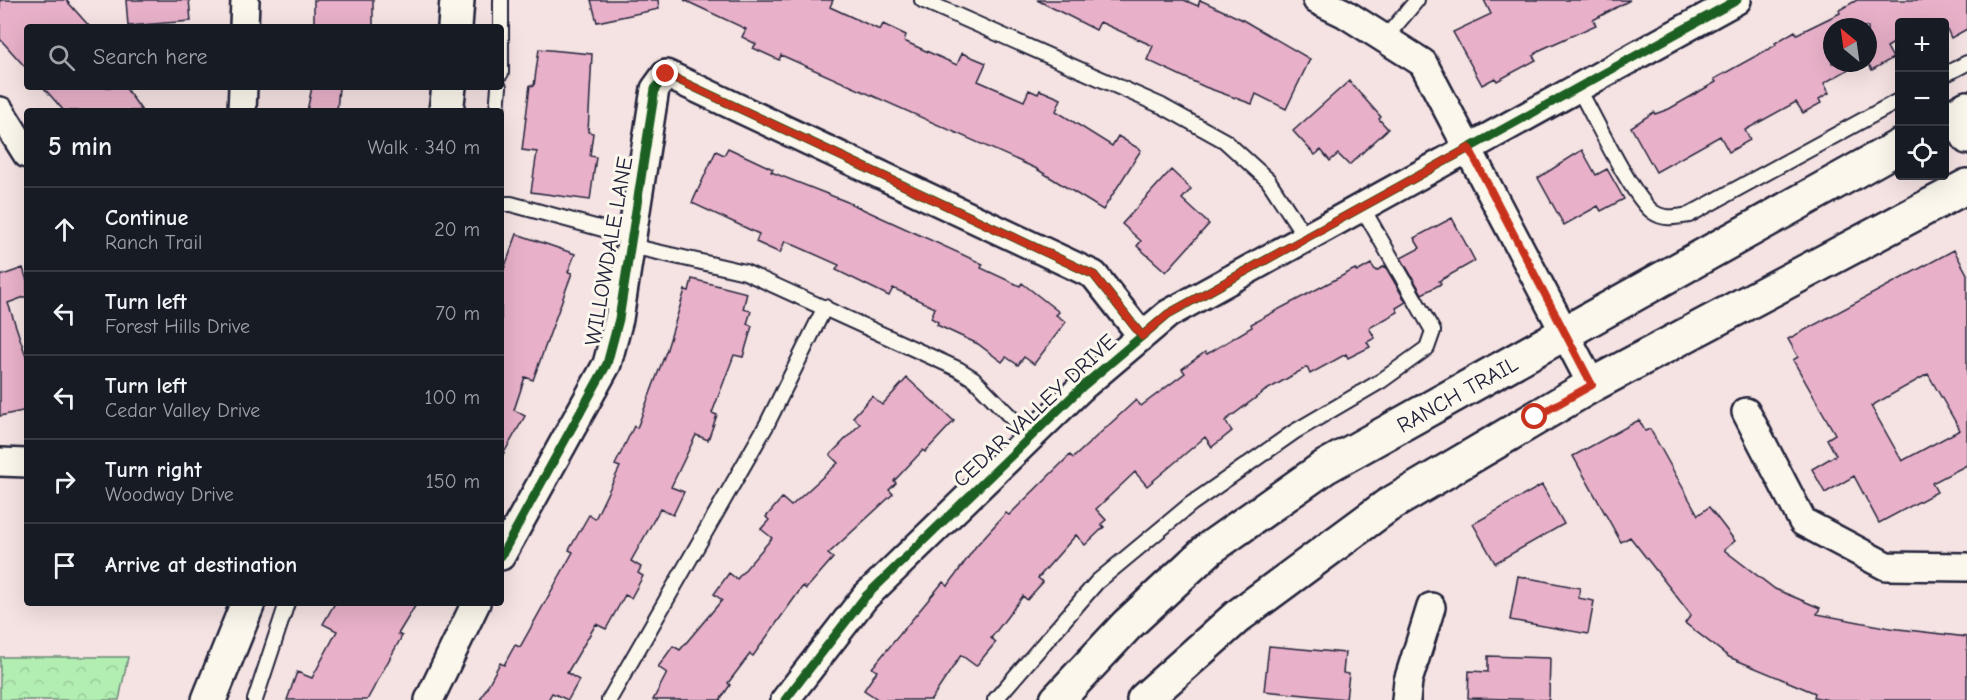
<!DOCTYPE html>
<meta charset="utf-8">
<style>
:root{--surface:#171b24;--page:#242831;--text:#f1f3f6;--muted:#9ea1a6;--line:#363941}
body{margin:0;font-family:"Comic Neue",sans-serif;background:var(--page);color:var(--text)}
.controls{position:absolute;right:18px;top:18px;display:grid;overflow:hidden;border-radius:6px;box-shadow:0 6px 24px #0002}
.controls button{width:54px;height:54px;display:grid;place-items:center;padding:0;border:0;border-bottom:2px solid var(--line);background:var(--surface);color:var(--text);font:30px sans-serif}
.compass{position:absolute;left:1823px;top:18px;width:54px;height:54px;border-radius:50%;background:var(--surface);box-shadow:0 6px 24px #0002;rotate:331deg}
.stop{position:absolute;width:18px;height:18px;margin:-14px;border:4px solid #c8321e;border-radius:50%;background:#fff}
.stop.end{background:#c8321e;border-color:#fff;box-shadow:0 2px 6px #0008}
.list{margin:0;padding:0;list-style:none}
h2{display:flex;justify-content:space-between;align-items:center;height:78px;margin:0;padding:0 24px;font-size:26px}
h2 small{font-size:20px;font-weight:400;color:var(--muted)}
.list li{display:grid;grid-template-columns:39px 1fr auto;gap:18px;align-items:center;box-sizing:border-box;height:84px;padding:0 24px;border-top:2px solid var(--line)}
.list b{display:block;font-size:22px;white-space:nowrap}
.list p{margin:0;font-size:20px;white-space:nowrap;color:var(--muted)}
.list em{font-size:20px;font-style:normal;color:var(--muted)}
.icon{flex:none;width:33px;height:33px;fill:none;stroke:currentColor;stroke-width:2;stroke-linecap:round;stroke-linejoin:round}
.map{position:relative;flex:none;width:1967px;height:700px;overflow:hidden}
.search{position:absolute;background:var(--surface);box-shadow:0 6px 24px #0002;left:24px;top:24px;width:480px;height:66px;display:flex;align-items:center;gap:15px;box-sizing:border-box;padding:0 21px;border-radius:6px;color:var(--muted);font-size:22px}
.panel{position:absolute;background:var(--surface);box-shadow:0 6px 24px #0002;left:24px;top:108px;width:480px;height:498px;border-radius:6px}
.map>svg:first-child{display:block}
.forest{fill:url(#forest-crowns);stroke:#6a8876;stroke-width:1.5}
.building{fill:#e8b1c9;stroke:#22223b;stroke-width:1.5;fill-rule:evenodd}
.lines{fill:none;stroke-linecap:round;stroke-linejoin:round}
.service-casing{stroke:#22223b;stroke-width:18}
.minor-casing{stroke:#22223b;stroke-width:32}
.tertiary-casing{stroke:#22223b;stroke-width:38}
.secondary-casing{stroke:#22223b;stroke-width:38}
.service{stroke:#fbf7ec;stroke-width:14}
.minor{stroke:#fbf7ec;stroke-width:27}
.tertiary{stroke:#fbf7ec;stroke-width:33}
.secondary{stroke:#fbf7ec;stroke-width:33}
.cycleway-casing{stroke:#fbf7ec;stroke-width:13}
.cycleway{stroke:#1b5e20;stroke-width:9}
.route{stroke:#c8321e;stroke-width:8}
.labels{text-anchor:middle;stroke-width:6;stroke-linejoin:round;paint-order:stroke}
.street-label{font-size:22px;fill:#22223b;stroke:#fbf7ec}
</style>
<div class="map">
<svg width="1967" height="700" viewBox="0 0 1967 700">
<defs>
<pattern id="forest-crowns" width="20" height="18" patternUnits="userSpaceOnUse" patternTransform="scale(1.5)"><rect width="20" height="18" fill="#b2edb2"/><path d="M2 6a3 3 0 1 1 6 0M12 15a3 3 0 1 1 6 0" fill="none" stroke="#99cb9a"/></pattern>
</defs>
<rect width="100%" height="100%" fill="#f5e2e2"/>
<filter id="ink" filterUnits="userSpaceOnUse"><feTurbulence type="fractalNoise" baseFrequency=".0167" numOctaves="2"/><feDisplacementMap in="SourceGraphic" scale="12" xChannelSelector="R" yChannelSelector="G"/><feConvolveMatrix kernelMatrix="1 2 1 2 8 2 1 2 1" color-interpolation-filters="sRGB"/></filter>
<g filter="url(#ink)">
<!-- forest -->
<path class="forest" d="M0 657H128L119 700H0Z"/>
<!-- building -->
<path class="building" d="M0 0H66L90 27H27V69L0 39Z
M126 0H189L191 21 128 26Z
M314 0H373V27H314Z
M591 0H658L659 9 597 22Z
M684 0H833L830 7 880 30 883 24 906 35 904 41 957 65 962 53 986 63 978 81 1024 101 1029 90 1038 94 1040 90 1061 99 1056 111 1112 146 1118 136 1141 150 1103 210 1035 168 781 55 779 60 753 48 756 44 742 37 746 29Z
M1037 0H1184L1198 6 1200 0 1241 19 1310 59 1286 109 1256 94 1252 104 1205 87 1147 60 1153 46 1100 22 1096 30Z
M1484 0H1630L1593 20 1596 25 1540 50 1533 56 1536 60 1497 81 1495 78 1482 85 1453 32 1491 14Z
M1857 0H1967V29L1951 38 1944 22H1899V40L1887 47 1893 58 1872 70 1868 63V27H1832V63H1860L1824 83 1829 93 1819 99 1821 103 1803 113 1796 102 1745 130 1750 140 1729 152 1720 136 1656 172 1631 127 1654 112 1655 114 1669 109 1716 82 1714 79 1776 45 1775 43 1795 31 1797 34 1840 13 1839 10Z
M539 49 592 54 588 132 593 133 590 156 596 157 590 200 531 192 537 152 522 150 530 85 534 86Z
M1349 81 1381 117 1379 119 1388 129 1349 165 1338 154 1330 161 1321 150 1315 155 1293 131Z
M43 87H125L142 111H64Z
M312 87H339L337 111H307Z
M728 148 773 169 771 172 845 201 983 264 981 268 1020 286 1022 283 1059 312 1056 315 1066 322 1034 364 1024 357 1018 365 1006 357 1002 362 978 344 937 325 938 322 931 318 935 308 893 288 889 296 836 270 839 265 785 241 780 253 756 242 759 234 692 203 716 151 724 155Z
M1582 150 1596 175 1607 169 1624 199 1601 211 1598 206 1564 225 1538 178Z
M1171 170 1191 189 1182 199 1209 224 1166 272 1137 246 1141 241 1122 224Z
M1452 218 1475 261 1439 281 1441 284 1422 294 1401 258 1420 248 1414 238Z
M517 234 575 254 568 272 572 273 533 380 525 377 514 410 525 416 501 458V277Z
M1954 250 1967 274V465L1932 483 1937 492 1879 523 1854 476 1825 493 1812 469 1836 455 1827 439 1835 434 1793 360 1798 357 1788 339ZM1928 374 1960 430 1902 461 1871 406Z
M1371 264 1376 271 1385 266 1406 302 1396 308 1398 312 1369 328 1375 338 1367 342 1370 347 1348 358 1346 354 1310 374 1307 367 1265 391 1225 421 1232 431 1212 447 1205 437 1147 486 1135 472 1096 509 1106 520 1101 524 1104 527 1085 545 1076 535 1038 578 1043 582 1027 600 1023 596 991 638 996 642 976 666 961 655 931 700H879L864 690 877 671 872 668 943 582 948 586 976 546 1006 513 1009 515 1070 455 1073 458 1136 400 1141 406 1185 373 1182 369 1205 352 1207 354 1252 327 1251 324 1355 269 1357 272Z
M23 268 27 281V296L8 303 27 359V410L0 416V276Z
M692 279 747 293 743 309 751 311 747 324 752 326 743 357 734 355 712 413 717 415 708 440 696 435 671 487 684 492 673 515 660 509 631 561 641 567 638 573 643 576 631 598 625 595 606 629 596 624 567 673 579 680 568 700 552 693 548 700H480L500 663 504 665 515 645 520 647 573 552 569 550 589 515 595 519 620 467 615 465 634 426 637 428 667 349 685 290 689 291Z
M907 378 954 421 925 452 923 450 894 481 896 483 889 490 893 494 828 554 833 558 806 589 803 586 753 656 750 654 728 683 730 685 720 700H653L667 673 658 667 673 646 680 650 722 600 714 594 729 573 737 579 772 538 761 529 769 520 766 517 782 498 791 506 838 463 830 455 860 424 853 417 872 396 882 405Z
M1639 420 1645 431 1650 429 1659 445 1698 515 1709 507 1735 541 1724 550 1775 589 1820 608 1817 614 1890 628 1967 637V700H1829L1814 697 1815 693 1729 657 1685 623 1691 615 1630 537 1621 542 1573 456Z
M1542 485 1564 524 1495 563 1473 524Z
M1518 576 1580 588 1578 598 1594 601 1588 634 1510 620Z
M335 603H417L398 634 402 636 367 700H287L297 672 312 678 337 631 323 624Z
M1269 646 1345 653 1343 673 1349 674 1346 699 1264 691Z
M1488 656 1550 658 1549 700 1468 698 1469 671 1488 672Z"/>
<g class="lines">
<defs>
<path id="service" d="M922 0 1162 106 1225 141 1268 180 1306 238
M1385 38 1417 0
M501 73V0
M1944 75 1967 63
M1578 88C1593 114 1632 197 1653 212 1664 220 1676 217 1689 215L1900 100
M497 111 499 87
M501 204H511L632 237
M631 246 745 272 958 369 974 379 1030 437
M255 700 287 603
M609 700 766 426 825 307
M995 700 1097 582 1191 504 1294 432 1381 381 1427 348 1433 331 1362 207"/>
<path id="minor" d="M1317 0 1344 13 1423 63 1592 385
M244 27 245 0
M0 111 27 154
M242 111 243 87
M1952 116 1967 140
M1746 412 1803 522 1886 566 1967 567
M0 462 27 463
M501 556 607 364 619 319 655 89 666 74 1094 275 1142 336
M429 700 476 603
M785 700 865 597 1083 386 1168 314 1737 0
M1406 700 1408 681 1431 607"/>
<path id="tertiary" d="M455 27 457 0
M446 111 449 87
M209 700 248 603"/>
<path id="secondary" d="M1944 121 1967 108
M1057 700 1127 625 1210 548 1325 467 1900 146
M1144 700 1238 616 1387 506 1592 385 1967 186"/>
</defs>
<!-- service casing -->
<use href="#service" class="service-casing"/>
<!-- minor casing -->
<use href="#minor" class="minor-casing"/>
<!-- tertiary casing -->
<use href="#tertiary" class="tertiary-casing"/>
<!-- secondary casing -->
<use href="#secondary" class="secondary-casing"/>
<!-- service -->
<use href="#service" class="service"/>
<!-- minor -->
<use href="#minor" class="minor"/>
<!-- tertiary -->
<use href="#tertiary" class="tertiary"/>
<!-- secondary -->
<use href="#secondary" class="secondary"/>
<defs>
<path id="cycleway" d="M501 556 607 364 619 319 655 89 666 74 1094 275 1142 336
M785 700 865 597 1083 386 1168 314 1737 0"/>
</defs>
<!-- cycleway casing -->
<use href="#cycleway" class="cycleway-casing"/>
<!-- cycleway -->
<use href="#cycleway" class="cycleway"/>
</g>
</g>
<g class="lines" filter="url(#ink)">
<!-- route -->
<path class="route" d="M666 74 1094 275 1142 336 1168 314 1469 148 1592 385 1535 417"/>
</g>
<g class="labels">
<!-- street labels -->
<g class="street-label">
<text transform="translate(608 251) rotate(-80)" y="8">WILLOWDALE LANE</text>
<text transform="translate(1457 394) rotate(-29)" y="8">RANCH TRAIL</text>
<text transform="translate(1034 410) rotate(-43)" y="8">CEDAR VALLEY DRIVE</text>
</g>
</g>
</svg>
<div class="controls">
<button>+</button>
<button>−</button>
<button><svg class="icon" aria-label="locate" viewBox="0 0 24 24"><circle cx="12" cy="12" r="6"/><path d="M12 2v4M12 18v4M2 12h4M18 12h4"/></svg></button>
</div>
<svg class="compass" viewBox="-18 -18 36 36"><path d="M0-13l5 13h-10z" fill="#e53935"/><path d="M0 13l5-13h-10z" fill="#9ea1a6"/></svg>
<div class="stop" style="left:1535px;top:417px"></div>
<div class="stop end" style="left:666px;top:74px"></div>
<div class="search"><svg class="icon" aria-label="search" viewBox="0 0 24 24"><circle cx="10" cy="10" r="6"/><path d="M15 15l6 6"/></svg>Search here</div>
<section class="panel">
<h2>5 min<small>Walk · 340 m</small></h2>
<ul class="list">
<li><svg class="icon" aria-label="ahead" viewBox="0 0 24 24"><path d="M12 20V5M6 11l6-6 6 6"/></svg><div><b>Continue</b><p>Ranch Trail</p></div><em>20 m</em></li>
<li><svg class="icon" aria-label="left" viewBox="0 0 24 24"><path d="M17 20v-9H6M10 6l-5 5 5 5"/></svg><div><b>Turn left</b><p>Forest Hills Drive</p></div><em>70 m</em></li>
<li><svg class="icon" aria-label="left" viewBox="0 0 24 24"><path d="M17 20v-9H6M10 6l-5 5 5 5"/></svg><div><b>Turn left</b><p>Cedar Valley Drive</p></div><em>100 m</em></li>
<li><svg class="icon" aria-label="right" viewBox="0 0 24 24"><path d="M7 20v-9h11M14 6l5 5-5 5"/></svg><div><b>Turn right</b><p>Woodway Drive</p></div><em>150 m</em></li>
<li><svg class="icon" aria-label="arrive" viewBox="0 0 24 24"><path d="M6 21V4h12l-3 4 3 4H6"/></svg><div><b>Arrive at destination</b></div></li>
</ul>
</section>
</div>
